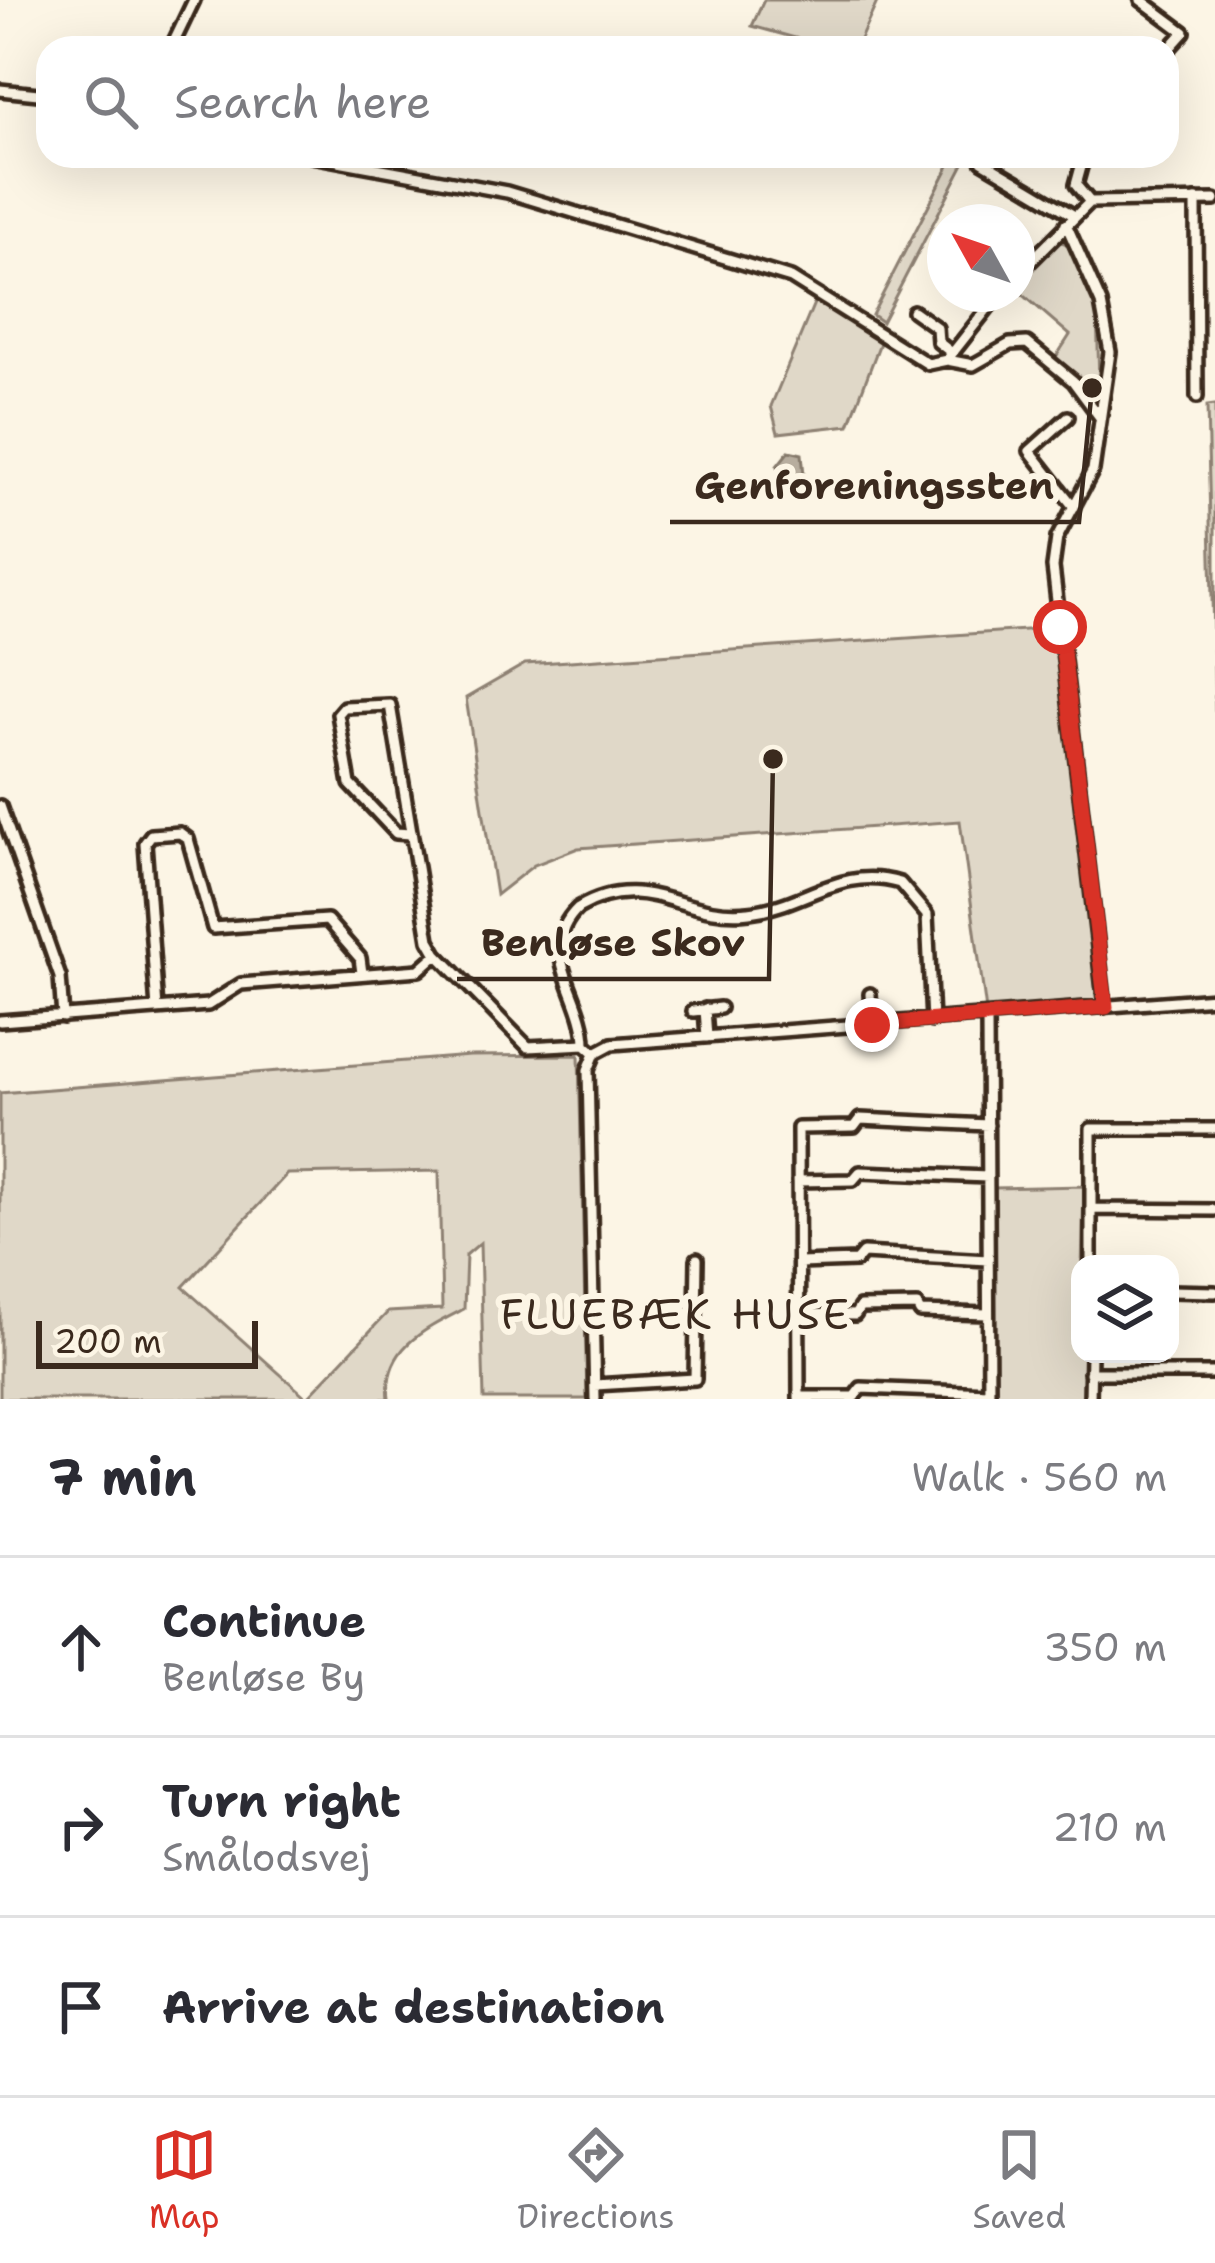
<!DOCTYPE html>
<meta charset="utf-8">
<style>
:root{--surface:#fff;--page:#f2f2f3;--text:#2b2b33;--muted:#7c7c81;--line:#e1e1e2;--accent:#d93025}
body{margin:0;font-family:"Shantell Sans",sans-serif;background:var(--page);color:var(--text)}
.controls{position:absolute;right:36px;bottom:36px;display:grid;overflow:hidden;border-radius:24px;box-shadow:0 12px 48px #0002}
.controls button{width:108px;height:108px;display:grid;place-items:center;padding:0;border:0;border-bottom:3px solid var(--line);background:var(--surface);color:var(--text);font:60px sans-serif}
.compass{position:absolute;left:927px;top:204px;width:108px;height:108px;border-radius:50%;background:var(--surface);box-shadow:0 12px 48px #0002;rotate:310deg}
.scale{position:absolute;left:36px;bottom:30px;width:222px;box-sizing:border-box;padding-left:12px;border:6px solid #3b2a1e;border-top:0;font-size:33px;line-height:42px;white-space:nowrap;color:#3b2a1e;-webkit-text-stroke:9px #fcf5e5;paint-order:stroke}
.stop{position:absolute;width:36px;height:36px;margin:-27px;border:9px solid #d93025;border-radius:50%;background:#fff}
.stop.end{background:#d93025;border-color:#fff;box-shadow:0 3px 12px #0008}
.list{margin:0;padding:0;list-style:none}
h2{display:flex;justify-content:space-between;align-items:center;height:156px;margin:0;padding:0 48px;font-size:51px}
h2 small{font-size:39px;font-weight:400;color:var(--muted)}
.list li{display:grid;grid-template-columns:78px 1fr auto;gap:36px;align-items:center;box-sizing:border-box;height:180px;padding:0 48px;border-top:3px solid var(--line)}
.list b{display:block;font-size:45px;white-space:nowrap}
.list p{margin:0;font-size:39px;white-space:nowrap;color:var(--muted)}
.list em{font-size:39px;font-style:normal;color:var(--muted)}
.icon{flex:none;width:66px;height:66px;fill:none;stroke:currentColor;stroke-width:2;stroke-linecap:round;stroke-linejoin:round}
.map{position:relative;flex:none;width:1215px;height:1399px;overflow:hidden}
.search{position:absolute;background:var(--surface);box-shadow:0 12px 48px #0002;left:36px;right:36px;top:36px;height:132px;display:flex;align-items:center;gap:30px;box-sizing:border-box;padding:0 42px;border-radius:36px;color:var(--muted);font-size:45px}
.sheet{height:696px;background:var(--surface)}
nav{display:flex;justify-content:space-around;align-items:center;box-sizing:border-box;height:168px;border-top:3px solid var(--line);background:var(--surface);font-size:33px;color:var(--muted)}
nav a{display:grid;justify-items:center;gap:6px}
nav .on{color:var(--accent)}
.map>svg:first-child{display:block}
.green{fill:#e0d8c8;stroke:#8e8173;stroke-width:3;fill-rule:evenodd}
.water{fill:#b7ad9e;stroke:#85796b;stroke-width:3}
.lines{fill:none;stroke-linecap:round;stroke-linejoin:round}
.minor-casing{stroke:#3b2a1e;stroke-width:18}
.minor{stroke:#fcf5e5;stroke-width:9}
.route{stroke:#d93025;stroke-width:15}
.labels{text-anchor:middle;stroke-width:12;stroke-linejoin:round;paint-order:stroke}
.quarter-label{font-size:42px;letter-spacing:3px;fill:#3b2a1e;stroke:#fcf5e5}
.leader{fill:none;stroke:#3b2a1e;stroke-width:4.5}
.callout-dot{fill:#3b2a1e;stroke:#fcf5e5;stroke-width:4.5}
.callout-label{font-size:39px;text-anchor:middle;font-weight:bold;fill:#3b2a1e;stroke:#fcf5e5;stroke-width:12;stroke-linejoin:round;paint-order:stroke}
</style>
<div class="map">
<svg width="1215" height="1399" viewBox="0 0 1215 1399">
<rect width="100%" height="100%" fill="#fcf5e5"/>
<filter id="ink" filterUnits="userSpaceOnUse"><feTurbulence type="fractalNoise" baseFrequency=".00833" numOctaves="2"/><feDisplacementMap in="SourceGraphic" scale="24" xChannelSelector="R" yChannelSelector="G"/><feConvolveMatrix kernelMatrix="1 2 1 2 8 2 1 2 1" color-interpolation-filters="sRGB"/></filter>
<g filter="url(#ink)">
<!-- green -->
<path class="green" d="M764 0H878L856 48H831L752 26Z
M954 156H968L882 322 872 315Z
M1057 241 1068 244 1097 309 1099 383 1077 381 1054 360 1070 335 1020 292 1018 279Z
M817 296 881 340 849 425 778 433 771 406Z
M1215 405V712L1207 406Z
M1055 628 1097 1001 986 1011 960 821 578 848 534 865 496 895 466 698 525 664Z
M579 1055 587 1399H484L480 1243 466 1255 464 1309C425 1329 383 1348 389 1399H0V1093L470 1056ZM439 1171 442 1309 388 1312 307 1398 183 1287 287 1174Z
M1084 1186 1080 1354H1085V1399H996L993 1188Z"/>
<!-- water -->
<path class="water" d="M789 451 802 454 806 496 786 499 777 466Z"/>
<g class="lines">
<defs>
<path id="minor" d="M1141 0 1184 32 1167 51
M171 48 194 0
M0 90 48 95
M311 156 507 192 791 278 928 364 947 360
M1084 156 1076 185 1090 202
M982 161 1073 215
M1196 200 1197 397
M1090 202 1215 200
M1066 224 1101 303 1110 352 1093 470 1057 538 1053 567 1105 1007
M1017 275 1090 202
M999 294 947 360 973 365 1010 344 1027 343 1073 381 1099 416
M913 311 937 328 938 342 952 353
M1068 417 1030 451 1074 507
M0 806 60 977 63 1017
M410 834 396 833 350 784 338 714 344 707 390 705 429 940 437 954 528 1047 585 1044
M870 994 872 1025
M157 1009 145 843 151 835 180 833 188 839 213 928 327 920 360 958 362 973
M705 1009 707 1037
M693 1011 720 1008
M987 1016 989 1399
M0 1021 208 1005 241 984 419 970 437 954
M595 1053 585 1044C585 995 534 950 578 908 645 868 683 920 749 912 805 906 840 865 900 883L927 915 932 1021
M595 1053 612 1044 1215 998
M595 1053 588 1070 595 1399
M798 1181 853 1180 860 1172 988 1177
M1092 1209 1215 1210
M799 1263 856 1261 863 1253 988 1260
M1091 1264V1129H1215
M1170 1291 1215 1292
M799 1314 855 1315 860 1307 917 1306 920 1312 988 1314
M1090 1373H1215
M595 1385 695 1379 697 1259
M799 1397H854L861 1388 989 1393
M799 1399 798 1128 854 1127 860 1119 988 1125
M1090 1399 1091 1354"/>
</defs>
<!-- minor casing -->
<use href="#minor" class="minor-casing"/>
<!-- minor -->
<use href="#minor" class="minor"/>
</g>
</g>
<g class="lines" filter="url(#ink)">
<!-- route -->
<path class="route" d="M872 1025 1106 1007 1060 627"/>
</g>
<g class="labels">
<!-- quarter labels -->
<g class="quarter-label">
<text x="676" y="1329">FLUEBÆK HUSE</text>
</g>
</g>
<!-- callouts -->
<path class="leader" d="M1092 388L1079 522H670M773 759L769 979H457"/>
<g class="callout-dot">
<circle cx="1092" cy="388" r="12"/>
<circle cx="773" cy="759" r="12"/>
</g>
<g class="callout-label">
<text x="874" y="499">Genforeningssten</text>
<text x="613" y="956">Benløse Skov</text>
</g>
</svg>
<div class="controls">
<button><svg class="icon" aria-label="layers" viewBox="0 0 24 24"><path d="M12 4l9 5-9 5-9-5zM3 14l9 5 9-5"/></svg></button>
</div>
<svg class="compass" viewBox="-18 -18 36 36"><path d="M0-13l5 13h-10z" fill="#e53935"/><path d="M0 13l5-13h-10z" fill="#7c7c81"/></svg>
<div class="scale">200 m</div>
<div class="stop" style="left:1060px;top:627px"></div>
<div class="stop end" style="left:872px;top:1025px"></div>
<div class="search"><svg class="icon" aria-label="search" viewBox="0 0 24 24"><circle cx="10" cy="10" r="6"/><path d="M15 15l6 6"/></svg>Search here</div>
</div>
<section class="sheet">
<h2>7 min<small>Walk · 560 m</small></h2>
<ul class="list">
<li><svg class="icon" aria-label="ahead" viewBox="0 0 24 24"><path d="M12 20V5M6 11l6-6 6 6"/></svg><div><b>Continue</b><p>Benløse By</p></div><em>350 m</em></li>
<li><svg class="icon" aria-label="right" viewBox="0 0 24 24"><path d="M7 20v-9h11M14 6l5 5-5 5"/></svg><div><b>Turn right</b><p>Smålodsvej</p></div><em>210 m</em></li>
<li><svg class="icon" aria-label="arrive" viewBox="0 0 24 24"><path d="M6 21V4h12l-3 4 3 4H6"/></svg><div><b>Arrive at destination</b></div></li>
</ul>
</section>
<nav>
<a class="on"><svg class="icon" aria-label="map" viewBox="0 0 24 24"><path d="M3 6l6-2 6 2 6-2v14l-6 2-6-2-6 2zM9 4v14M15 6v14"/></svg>Map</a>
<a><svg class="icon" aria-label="directions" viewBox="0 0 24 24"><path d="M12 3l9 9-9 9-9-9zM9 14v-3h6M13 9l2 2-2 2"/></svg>Directions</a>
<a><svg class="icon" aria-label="saved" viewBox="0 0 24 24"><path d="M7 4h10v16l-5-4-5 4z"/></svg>Saved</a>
</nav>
